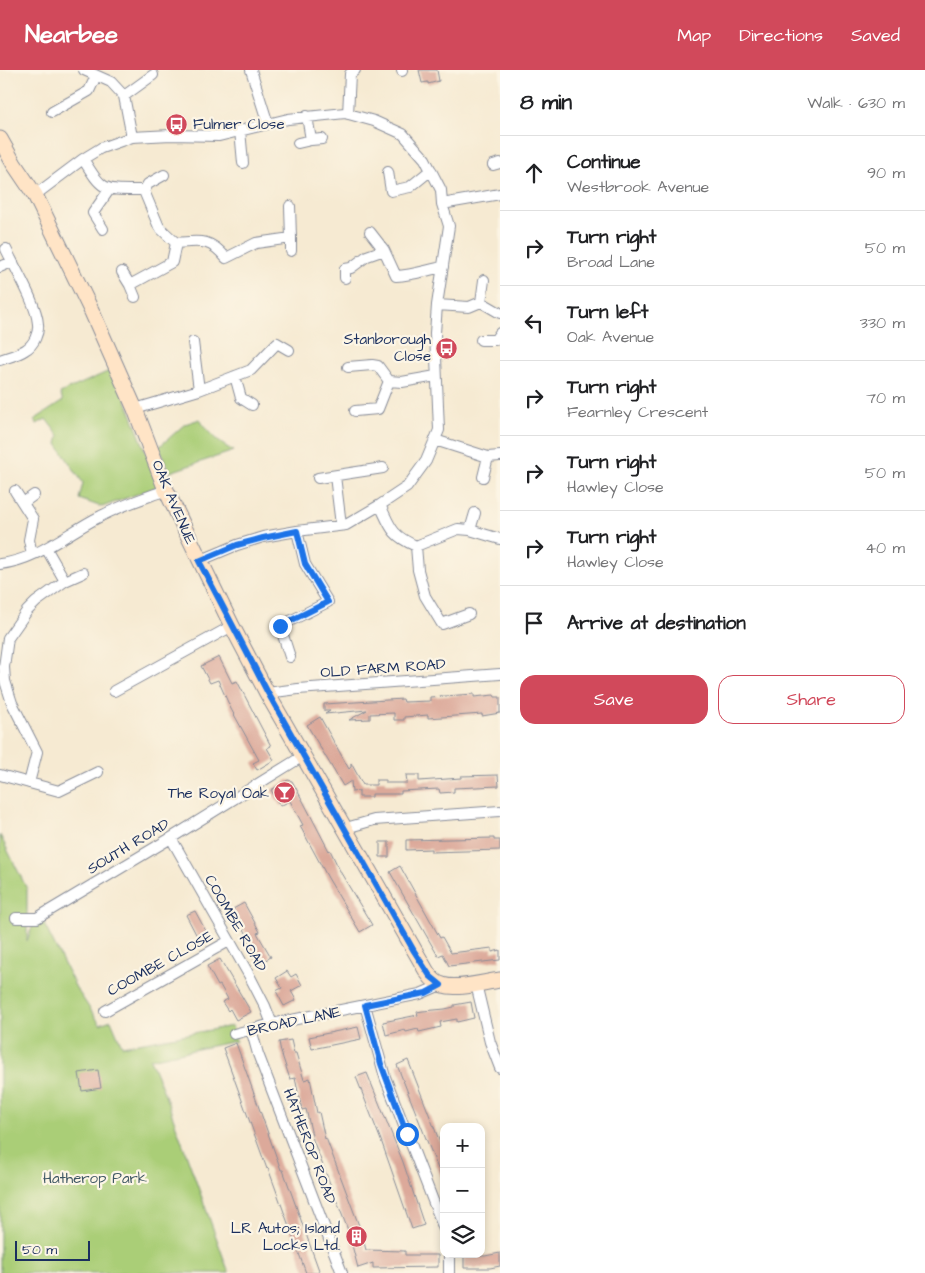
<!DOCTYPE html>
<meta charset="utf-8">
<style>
:root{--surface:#fff;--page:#f2f2f2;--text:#202124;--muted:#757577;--line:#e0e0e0;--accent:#d1495b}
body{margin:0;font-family:"Architects Daughter",sans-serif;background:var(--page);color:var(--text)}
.controls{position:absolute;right:15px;bottom:15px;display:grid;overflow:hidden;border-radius:10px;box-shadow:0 2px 8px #0003}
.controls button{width:45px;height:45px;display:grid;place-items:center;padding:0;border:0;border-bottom:1px solid var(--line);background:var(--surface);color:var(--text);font:25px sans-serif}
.scale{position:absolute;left:15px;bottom:12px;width:75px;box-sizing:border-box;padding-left:5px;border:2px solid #1b2f5e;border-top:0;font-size:14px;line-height:18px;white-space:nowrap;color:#1b2f5e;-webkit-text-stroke:4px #fcf5e5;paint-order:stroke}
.stop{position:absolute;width:15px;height:15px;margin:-11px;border:4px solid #1a73e8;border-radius:50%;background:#fff}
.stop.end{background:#1a73e8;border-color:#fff;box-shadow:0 1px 5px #0008}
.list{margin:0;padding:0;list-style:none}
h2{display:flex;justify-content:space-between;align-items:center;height:65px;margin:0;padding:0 20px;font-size:21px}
h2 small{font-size:16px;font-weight:400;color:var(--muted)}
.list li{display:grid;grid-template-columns:32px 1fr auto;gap:15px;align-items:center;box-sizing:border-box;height:75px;padding:0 20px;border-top:1px solid var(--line)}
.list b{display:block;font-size:19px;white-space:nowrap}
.list p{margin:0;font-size:16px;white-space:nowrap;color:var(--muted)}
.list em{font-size:16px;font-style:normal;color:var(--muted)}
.actions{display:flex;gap:10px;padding:15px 20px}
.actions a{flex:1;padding:11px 0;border:1px solid var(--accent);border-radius:15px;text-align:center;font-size:18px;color:var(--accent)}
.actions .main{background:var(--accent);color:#fff}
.icon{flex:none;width:28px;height:28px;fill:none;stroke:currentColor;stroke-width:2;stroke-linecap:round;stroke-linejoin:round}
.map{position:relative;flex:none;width:500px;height:1203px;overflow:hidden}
header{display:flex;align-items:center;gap:30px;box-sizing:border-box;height:70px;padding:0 25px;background:var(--accent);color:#fff}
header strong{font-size:24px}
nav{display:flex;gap:28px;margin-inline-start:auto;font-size:18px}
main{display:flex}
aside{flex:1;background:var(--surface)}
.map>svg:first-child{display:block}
.green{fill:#aace77;stroke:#627e6a}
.building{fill:#dca99a}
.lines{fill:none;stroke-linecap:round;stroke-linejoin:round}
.street-casing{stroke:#888c98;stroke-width:12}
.secondary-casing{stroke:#888c98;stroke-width:17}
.street{stroke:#fff;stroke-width:10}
.secondary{stroke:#ffe4c6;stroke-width:15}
.route{stroke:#1a73e8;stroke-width:6}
.labels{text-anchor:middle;stroke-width:4.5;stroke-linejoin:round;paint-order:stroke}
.poi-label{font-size:15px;fill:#1b2f5e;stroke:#fcf5e5;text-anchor:end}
.street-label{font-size:15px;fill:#1b2f5e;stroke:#fcf5e5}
.park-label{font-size:15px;fill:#3f5764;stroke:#fcf5e5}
</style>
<header>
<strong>Nearbee</strong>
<nav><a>Map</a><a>Directions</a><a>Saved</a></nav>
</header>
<main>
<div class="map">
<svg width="500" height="1203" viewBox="0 0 500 1203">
<rect width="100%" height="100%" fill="#fcf5e5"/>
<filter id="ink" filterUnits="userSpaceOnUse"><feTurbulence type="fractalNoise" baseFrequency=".02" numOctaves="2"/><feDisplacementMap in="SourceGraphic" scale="10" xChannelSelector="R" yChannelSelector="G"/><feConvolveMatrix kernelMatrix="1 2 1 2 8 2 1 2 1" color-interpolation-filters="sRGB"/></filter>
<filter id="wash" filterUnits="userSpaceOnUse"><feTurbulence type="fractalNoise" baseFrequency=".0096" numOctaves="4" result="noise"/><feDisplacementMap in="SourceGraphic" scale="20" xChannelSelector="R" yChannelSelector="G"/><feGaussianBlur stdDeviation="1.12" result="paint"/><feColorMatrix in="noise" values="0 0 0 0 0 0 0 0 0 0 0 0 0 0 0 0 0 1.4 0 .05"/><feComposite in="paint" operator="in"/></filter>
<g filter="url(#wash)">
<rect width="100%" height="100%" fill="#f6ead2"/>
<!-- green -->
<path class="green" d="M114 299 159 416 102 437 79 429 83 413 57 374 59 366 46 349 37 354 34 350 63 331 60 323Z
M200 349C206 362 221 375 234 381L170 402 159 377 185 354Z
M0 765 27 819V871L33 854 40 850 43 852 76 918 100 954 111 950 122 976 232 956 236 971 150 989 165 1025 229 1203H0Z"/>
<g id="blocks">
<!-- building -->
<path class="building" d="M419 0H437L439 11 428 14V12L422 13Z
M219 587 232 613 237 611 271 676 267 678 274 690 257 700 253 693 259 690 231 639 218 610 210 613 201 596Z
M474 624V627L494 625 495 627H500V643L482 646V644L428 648V645L404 647V650H394V643L370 644V649L349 650 367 640 325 644 330 641H324V634L403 629 404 632 430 631V627Z
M320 647 349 699 351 697V693L363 715H376V710H386V713H407L406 705H419V711L461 708V706L498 705 499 716 454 718V722L440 723 439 719 401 721V724H372V727H359V721L352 722 351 711 343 716 307 655Z
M288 710 292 711 303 731 329 781 330 780 341 803 372 855 360 862 328 808 300 756 303 755 290 731 280 736 271 720Z
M494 768V770H500V780L431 782V779L406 780V770Z
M380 772H389V787H380Z
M400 796 440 868 442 867 451 883 492 878V882L500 880V890L449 896 443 884 438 886 390 802Z
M244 833 260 862 257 863 271 887 260 893 247 872 250 870 233 839Z
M195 841 207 863 198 868 186 845Z
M220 889 251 942 236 950 230 939 228 941 222 932 228 929 220 915 218 916 207 896Z
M287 901 291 907 296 904 302 915 291 921 296 930 284 936 276 921 282 918 276 908Z
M471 932 474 948 457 952V949L440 952 441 957 419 962 418 959 406 962 405 960 386 965 383 952 418 945 417 942 423 941 445 939 454 937V935Z
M358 957 361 969 312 979 309 967Z
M291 970 294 983H296L304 1010 310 1008 317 1043 319 1042 325 1069 326 1068 361 1161 366 1180 405 1181V1185H438V1197L373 1198V1193L358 1198 348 1160 313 1070 306 1039 302 1040 295 1008 290 1009 281 982 279 972Z
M236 973 281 1100H283L320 1203H306L268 1098 267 1099 223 978Z
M408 990 444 1083V1114L397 995Z
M98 1000 101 1018 82 1021 79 1003Z
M367 1003 403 1092 424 1155 412 1159 382 1073 356 1007Z
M500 1183V1196L490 1198H464V1186H485Z"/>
</g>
</g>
<g filter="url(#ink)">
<use href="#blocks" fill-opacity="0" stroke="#888c98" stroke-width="1"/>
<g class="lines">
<defs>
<path id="street" d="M84 0 111 12 124 26 132 67
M251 0 268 54
M402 0V1
M124 26 153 5
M52 42 89 21 96 6
M348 44 350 4 355 0
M240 60 243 93
M311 70 322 69
M298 73 311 70 307 46
M83 89C103 121 102 120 140 120L144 121 159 157 176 173C200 171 210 168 226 188L256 173 291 168V181
M493 95 500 93
M388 102 391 121 410 117 431 100
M144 121 148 114 164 105
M35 125 83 89 101 78 132 67 171 65 219 66 288 49 345 43 374 51 403 64 425 89 441 120 442 134 449 156 437 235 435 263 439 360 426 391 407 417 380 435 346 455 297 461 263 467 237 475 199 491
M442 134 500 124
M290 136 291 168
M103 159 93 143 109 120
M370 162 384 180 396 206C413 205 427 200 443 197
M0 197 12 192
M122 202 130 215 172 192 176 173
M345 208V199L351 198 367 186 384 180
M130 215 135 227
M481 232 484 210
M437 235 469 237 481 232 500 243
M481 270H495L500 263
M193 272 199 320
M0 290C8 287 18 285 25 280 34 275 39 263 38 254 37 235 15 198 6 179
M348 297 372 295 378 296 389 311
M235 306 241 328 252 335
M135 339 199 320 251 300 277 273 289 280
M355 341 378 339 389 311 402 312 436 306
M435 370 488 387 500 386
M335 406 341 455
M483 407 488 387
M318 408 383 398
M15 421 33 449 29 470 32 484
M23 433 34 425
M380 435C391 458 391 465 416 476L458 459 470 460 500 469
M470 460 475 443
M416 476 418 500 425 526 442 554 469 544
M46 478 65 511
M0 494C38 490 68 462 101 446 122 435 145 428 166 420
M290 587 280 556 328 532 305 494 297 461
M114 621 232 556
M267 623 298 619 500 604
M0 705 59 721 98 702
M29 713 37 682 12 633 5 611 4 597 8 568 27 541 36 532 65 511 83 503
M346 758 374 750 500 741
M171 768 249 905 265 936 272 954
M16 848H37L171 768 303 686
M476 914 490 972 500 998
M365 935 385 1007 444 1159
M105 941 229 871
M251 959 258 984 342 1203
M234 964 272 954 420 924 441 915
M449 1184V1203"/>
<path id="secondary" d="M0 69 14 94 35 125 92 242 135 339 166 420 232 556 267 623 427 902C431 908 436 914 443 915 458 920 484 912 500 910"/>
</defs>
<!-- street casing -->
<use href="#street" class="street-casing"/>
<!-- secondary casing -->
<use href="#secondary" class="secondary-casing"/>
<!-- street -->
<use href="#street" class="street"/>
<!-- secondary -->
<use href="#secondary" class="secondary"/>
</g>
</g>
<g class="lines" filter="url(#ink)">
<!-- route -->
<path class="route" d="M280 556 328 532 305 494 297 461 263 468 237 475 199 491 268 623 414 881 430 906 441 915 426 923 365 935 381 994 407 1064"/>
</g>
<!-- icons -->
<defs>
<symbol id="bus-disc" viewBox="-11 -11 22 22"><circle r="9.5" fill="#d1495b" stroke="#fcf5e5"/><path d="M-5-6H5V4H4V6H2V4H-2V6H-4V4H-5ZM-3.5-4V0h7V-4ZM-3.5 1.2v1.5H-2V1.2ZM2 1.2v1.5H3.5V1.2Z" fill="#fff"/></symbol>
<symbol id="bar-disc" viewBox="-11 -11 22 22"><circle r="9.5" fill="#d1495b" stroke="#fcf5e5"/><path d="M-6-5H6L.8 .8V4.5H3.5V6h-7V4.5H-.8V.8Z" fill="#fff"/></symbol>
<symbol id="building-disc" viewBox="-11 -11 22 22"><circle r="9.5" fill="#d1495b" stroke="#fcf5e5"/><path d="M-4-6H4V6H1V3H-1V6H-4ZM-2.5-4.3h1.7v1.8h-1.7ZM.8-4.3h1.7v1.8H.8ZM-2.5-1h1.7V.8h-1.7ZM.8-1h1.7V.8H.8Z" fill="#fff"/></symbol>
</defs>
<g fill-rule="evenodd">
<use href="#bus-disc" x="164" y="42" width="25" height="25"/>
<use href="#bus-disc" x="434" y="266" width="25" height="25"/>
<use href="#bar-disc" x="272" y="710" width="25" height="25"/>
<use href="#building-disc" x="344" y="1154" width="25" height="25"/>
</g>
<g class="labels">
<!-- poi labels -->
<g class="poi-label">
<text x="193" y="59" text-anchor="start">Fulmer Close</text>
<text x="431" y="274">Stanborough<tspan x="431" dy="17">Close</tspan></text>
<text x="269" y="728">The Royal Oak</text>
<text x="340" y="1163">LR Autos; Island<tspan x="340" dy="17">Locks Ltd.</tspan></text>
</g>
<!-- street labels -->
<g class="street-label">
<text transform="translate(174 432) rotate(67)" y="5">OAK AVENUE</text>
<text transform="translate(383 598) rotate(-4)" y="5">OLD FARM ROAD</text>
<text transform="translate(128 776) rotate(-31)" y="5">SOUTH ROAD</text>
<text transform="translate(236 853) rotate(60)" y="5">COOMBE ROAD</text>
<text transform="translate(160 893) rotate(-29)" y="5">COOMBE CLOSE</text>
<text transform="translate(294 951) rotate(-12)" y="5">BROAD LANE</text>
<text transform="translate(310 1076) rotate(69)" y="5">HATHEROP ROAD</text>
</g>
<!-- park labels -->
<g class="park-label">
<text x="95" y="1113">Hatherop Park</text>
</g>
</g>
</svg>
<div class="controls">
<button>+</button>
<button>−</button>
<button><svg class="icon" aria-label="layers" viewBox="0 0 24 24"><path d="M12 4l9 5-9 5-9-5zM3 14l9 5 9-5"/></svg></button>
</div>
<div class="scale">50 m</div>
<div class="stop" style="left:407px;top:1064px"></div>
<div class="stop end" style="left:280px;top:556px"></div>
</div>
<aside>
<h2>8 min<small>Walk · 630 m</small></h2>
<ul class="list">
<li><svg class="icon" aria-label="ahead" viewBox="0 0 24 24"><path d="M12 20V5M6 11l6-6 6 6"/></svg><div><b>Continue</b><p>Westbrook Avenue</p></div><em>90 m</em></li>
<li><svg class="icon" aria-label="right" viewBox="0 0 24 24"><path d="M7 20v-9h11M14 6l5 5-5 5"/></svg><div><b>Turn right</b><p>Broad Lane</p></div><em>50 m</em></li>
<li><svg class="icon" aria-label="left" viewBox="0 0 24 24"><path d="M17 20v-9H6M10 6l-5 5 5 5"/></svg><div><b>Turn left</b><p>Oak Avenue</p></div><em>330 m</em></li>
<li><svg class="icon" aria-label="right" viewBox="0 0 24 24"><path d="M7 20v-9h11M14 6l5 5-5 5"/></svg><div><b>Turn right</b><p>Fearnley Crescent</p></div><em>70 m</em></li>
<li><svg class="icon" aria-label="right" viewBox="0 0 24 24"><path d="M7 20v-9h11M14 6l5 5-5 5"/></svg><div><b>Turn right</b><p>Hawley Close</p></div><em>50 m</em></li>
<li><svg class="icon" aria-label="right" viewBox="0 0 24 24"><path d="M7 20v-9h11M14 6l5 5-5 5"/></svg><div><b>Turn right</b><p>Hawley Close</p></div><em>40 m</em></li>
<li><svg class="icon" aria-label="arrive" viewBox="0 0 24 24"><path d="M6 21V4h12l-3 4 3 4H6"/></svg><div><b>Arrive at destination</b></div></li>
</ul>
<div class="actions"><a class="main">Save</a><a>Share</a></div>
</aside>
</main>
